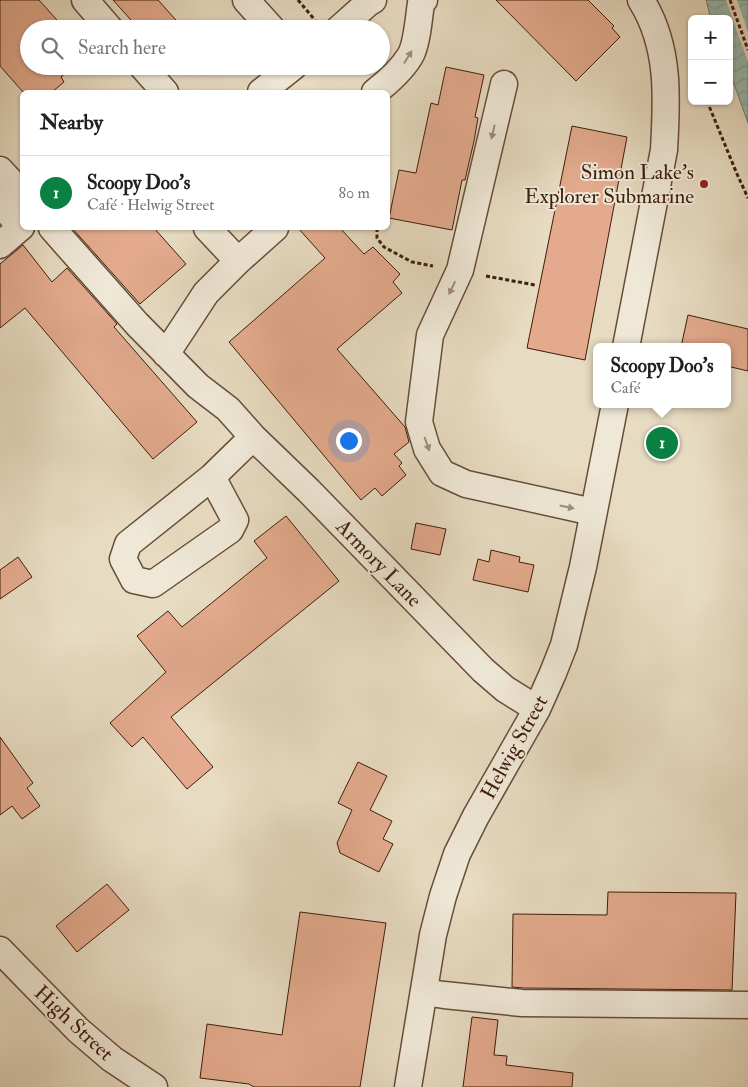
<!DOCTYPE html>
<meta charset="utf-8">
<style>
:root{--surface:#fff;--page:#f2f2f2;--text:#202124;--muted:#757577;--line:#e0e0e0;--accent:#0b8043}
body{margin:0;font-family:"IM FELL Double Pica",serif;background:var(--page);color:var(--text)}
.controls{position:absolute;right:15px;top:15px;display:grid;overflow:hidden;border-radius:8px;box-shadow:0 1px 4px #0004}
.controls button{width:45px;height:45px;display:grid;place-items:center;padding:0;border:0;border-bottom:1px solid var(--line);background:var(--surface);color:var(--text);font:25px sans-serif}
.you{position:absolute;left:348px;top:440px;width:18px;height:18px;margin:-12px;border:4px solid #fff;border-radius:50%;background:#1a73e8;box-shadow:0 0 0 8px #1a73e833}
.badge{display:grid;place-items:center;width:32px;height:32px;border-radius:50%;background:var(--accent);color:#fff;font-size:16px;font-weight:700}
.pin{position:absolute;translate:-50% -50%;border:2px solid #fff;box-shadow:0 1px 5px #0006}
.popup{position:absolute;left:593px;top:343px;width:138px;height:65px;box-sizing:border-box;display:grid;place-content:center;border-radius:8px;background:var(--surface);filter:drop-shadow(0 1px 4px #0005);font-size:16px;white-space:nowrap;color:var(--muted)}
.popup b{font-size:19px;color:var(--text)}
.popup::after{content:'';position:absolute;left:50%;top:100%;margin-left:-10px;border:10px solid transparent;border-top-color:var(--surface)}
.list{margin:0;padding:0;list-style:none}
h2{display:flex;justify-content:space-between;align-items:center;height:65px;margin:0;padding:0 20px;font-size:21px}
h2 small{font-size:16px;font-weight:400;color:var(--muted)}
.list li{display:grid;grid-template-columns:32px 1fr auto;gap:15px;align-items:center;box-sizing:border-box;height:75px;padding:0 20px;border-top:1px solid var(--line)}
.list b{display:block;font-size:19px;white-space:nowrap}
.list p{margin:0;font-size:16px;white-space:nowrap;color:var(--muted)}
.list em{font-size:16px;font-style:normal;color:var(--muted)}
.icon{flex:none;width:28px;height:28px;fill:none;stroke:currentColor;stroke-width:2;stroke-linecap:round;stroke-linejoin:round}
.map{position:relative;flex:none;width:748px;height:1087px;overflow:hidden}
.search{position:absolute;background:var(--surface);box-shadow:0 1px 4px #0004;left:20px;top:20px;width:370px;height:55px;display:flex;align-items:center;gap:12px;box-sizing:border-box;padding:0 18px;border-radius:28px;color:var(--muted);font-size:19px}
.panel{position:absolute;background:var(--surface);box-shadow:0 1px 4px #0004;left:20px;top:90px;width:370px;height:140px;border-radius:8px}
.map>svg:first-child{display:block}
.water{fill:url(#water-waves);stroke:#737c6f}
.pier{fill:#e7dbc1}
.building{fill:#e3aa8d;stroke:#3e1d0c}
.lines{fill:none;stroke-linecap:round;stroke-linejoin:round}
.minor-casing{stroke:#684c39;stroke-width:29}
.path{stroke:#3e1d0c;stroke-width:3;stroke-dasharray:4 2.5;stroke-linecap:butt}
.minor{stroke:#efe8d7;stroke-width:26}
.oneway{fill:#9f8d7c}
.poi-dot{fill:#8f2418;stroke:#efe8d7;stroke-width:2}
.labels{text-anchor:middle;stroke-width:4;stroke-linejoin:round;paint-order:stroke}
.poi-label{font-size:21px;fill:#3e1d0c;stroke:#efe8d7;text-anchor:end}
.street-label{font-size:21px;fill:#3e1d0c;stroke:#efe8d7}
</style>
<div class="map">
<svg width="748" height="1087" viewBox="0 0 748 1087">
<defs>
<pattern id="water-waves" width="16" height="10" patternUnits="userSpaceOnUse" patternTransform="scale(1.25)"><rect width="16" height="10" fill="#97bbb1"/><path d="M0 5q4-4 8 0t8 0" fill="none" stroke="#83a097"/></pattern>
</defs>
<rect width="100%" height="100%" fill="#e7dbc1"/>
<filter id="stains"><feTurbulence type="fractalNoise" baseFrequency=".004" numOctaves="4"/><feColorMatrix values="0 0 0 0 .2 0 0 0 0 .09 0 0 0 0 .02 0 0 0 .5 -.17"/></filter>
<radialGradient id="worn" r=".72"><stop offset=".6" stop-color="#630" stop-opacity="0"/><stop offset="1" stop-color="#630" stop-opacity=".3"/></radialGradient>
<!-- water -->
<path class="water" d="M706 0H748V123L729 70V19H711Z"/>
<!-- pier -->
<path class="pier" d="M726 0H737L748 32V62Z"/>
<!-- building -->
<path class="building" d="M0 0H39L65 29H29V66H74L61 77 64 82 52 92H23L0 66Z
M113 0H158L184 29H139Z
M496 0H588L614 26 612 28 620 37 576 81Z
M192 21 199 29H184Z
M173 66H186L179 73Z
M446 67 484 75 475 117 478 118 474 141 465 180H462L452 230 389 218 399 170 416 173 431 103 438 105Z
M572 126 627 137 585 360 527 348Z
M72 228H154L186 264 140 304Z
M298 228H340L364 254 373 247 400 274 393 282 402 293 337 349 405 427 409 442 394 454 402 463 399 466 406 475 382 496 375 488 361 500 229 342 325 258Z
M23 245 52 282 67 268 117 324 114 327 197 422 153 459 25 308 0 328V264Z
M688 315 748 329V371L727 366V347H681Z
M653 429 676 434 671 456 648 451Z
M286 516 339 581 171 717 213 767 187 789 143 737 132 747 110 723 166 672 137 636 168 611 182 627 267 558 254 541Z
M416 523 446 529 440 555 411 549Z
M491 550 520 557 519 562 534 565 528 592 473 580 478 559 489 562Z
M18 557 32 577 0 599V570Z
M0 737 33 783 27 788 40 806 22 819 12 806 0 815Z
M358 762 387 776 370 810 392 821 383 839 393 844 379 872 340 853 337 843 352 810 338 803Z
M107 884 129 910 77 952 56 926Z
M608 892 736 893 732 990 523 988 512 987 513 914 607 915Z
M300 912 386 923 360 1087H254L249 1084 200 1078 207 1024 282 1035Z
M472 1017 498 1020 494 1055 507 1056 506 1065 573 1073 572 1087H463Z"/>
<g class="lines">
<defs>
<path id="minor" d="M85 0 110 29
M246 0 272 29
M339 29 368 3 373 0
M142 66 165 92
M504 84 460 270 430 335 419 422 427 449 442 473 466 484 593 512
M261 92 294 66
M375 92C388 82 401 71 410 56 417 45 419 16 421 3L424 0
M0 170 22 194
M0 203 21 227 0 245
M52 228 137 324 198 386 228 409 253 437 309 491 483 670 505 689 537 709
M207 228 238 261
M626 347 664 150C667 98 670 46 641 0
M166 354 206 293 238 261 275 228
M212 477 235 520 230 530 153 584 134 580 123 559 128 544 212 477 253 437
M0 950 78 1030 112 1059 154 1087
M424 992 444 995 522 1003 748 1005
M408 1087 433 935 443 896 457 854 476 816 537 709 553 673 564 645 583 567 615 404"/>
</defs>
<!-- minor casing -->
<use href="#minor" class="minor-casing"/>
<!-- path -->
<path class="path" d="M298 0 315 20
M730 0 748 50
M707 101 737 174 748 198
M377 228V238L384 247 412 262 433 266
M486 276 535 285"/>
<!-- minor -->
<use href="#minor" class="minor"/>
</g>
<!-- one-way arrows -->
<defs><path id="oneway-solid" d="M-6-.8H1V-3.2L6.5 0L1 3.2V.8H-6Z" transform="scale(1.25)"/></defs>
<g class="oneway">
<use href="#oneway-solid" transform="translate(408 57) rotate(-58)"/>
<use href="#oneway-solid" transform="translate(493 132) rotate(103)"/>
<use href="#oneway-solid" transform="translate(452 288) rotate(115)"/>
<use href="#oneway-solid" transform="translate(427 444) rotate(70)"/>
<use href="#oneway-solid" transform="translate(567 507) rotate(12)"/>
</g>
<!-- markers -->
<circle class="poi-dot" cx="704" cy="184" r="5"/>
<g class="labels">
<!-- poi labels -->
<g class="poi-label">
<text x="694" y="179">Simon Lake's<tspan x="694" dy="24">Explorer Submarine</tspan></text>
</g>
<!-- street labels -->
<g class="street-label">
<text transform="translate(379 563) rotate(46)" y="7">Armory Lane</text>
<text transform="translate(514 747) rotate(-61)" y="7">Helwig Street</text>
<text transform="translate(74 1023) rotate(43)" y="7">High Street</text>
</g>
</g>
<rect width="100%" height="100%" filter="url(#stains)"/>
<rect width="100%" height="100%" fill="url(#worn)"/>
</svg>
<div class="controls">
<button>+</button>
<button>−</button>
</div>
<div class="you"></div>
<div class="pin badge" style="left:662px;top:443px">1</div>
<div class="popup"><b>Scoopy Doo's</b>Café</div>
<div class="search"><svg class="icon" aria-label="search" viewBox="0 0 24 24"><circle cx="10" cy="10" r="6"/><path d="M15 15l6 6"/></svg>Search here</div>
<section class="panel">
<h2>Nearby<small></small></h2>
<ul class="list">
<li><span class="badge">1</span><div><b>Scoopy Doo's</b><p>Café · Helwig Street</p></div><em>80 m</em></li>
</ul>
</section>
</div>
